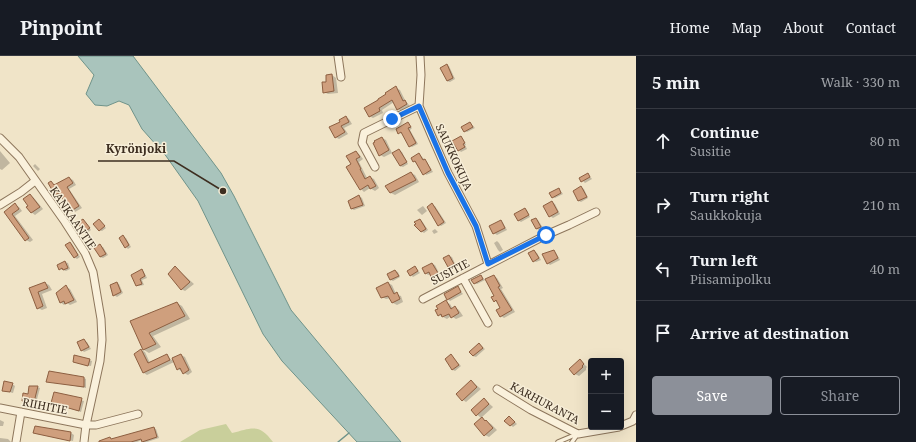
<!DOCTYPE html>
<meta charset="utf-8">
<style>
:root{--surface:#171b24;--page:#242831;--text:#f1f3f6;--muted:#9ea1a6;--line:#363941;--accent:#8c9099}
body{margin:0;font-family:"Noto Serif",serif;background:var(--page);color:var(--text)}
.controls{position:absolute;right:12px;bottom:12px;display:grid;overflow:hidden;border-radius:4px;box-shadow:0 4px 16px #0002}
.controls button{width:36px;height:36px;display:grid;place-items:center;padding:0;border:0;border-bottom:1px solid var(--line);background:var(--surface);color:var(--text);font:20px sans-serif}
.stop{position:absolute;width:12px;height:12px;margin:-9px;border:3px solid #1a73e8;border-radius:50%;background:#fff}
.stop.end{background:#1a73e8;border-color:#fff;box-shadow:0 1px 4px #0008}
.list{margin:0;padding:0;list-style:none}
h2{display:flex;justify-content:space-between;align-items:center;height:52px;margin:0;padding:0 16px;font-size:17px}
h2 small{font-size:13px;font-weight:400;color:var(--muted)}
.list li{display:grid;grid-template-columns:26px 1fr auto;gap:12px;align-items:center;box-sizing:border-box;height:64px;padding:0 16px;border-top:1px solid var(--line)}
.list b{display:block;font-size:15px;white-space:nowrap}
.list p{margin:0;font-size:13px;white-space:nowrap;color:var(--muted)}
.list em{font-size:13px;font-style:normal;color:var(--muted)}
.actions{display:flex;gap:8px;padding:12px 16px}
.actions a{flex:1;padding:9px 0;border:1px solid var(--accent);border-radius:4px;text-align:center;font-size:14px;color:var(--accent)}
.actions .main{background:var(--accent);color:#fff}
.icon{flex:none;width:22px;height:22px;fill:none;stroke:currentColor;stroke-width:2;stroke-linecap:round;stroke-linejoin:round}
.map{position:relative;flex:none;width:636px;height:386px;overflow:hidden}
header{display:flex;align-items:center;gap:24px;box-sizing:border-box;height:56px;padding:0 20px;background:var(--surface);border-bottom:1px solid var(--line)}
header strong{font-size:19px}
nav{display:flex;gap:22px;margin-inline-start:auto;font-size:14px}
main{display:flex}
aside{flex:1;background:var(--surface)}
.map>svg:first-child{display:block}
.green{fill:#c9cf9b}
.water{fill:#a9c4bc;stroke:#6f938a}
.shadow{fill:#0003}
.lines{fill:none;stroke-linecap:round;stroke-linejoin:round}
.stream{stroke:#6f938a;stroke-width:1.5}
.building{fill:#cf9f7d;stroke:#8d5f41}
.lane-casing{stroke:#8d765c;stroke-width:5.5}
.street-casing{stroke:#8d765c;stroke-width:9}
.lane{stroke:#faf1dc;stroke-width:3.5}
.street{stroke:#faf1dc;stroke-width:7}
.route{stroke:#1a73e8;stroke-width:5}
.labels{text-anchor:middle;stroke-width:3;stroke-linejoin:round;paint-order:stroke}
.street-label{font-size:11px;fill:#3d2e20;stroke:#f7eed8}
.leader{fill:none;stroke:#3d2e20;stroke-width:1.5}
.callout-dot{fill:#3d2e20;stroke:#f7eed8;stroke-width:1.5}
.callout-label{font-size:12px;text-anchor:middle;font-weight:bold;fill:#3d2e20;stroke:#f7eed8;stroke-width:3;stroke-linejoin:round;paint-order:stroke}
</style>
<header>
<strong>Pinpoint</strong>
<nav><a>Home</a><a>Map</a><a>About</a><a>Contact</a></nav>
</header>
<main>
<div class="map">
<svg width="636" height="386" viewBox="0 0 636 386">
<rect width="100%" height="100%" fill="#f0e4c8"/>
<!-- green -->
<path class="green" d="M226 368 232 377C252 372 259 367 273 386H180L200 374Z"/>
<!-- water -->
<path class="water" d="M78 0H133L221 117 234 140 291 254 401 386H357L282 305 263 278 198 145 166 100 142 73 129 49 119 45 107 50 95 49 86 38 94 19Z"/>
<!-- shadow -->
<path class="shadow" d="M447 9 449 10 455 23 450 26 447 25Z
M332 19 336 22 338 37 328 38 324 36Z
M396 32 400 34 406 46 410 50 401 55 398 53 394 46 382 54 383 57 373 62 369 60Z
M346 61 349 63 352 68 344 72 348 78 339 83 335 81 341 66Z
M470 67 475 72 467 76 465 75Z
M408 68 412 72 410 74 418 88 412 91 410 90 403 78 399 77Z
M461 81 463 83 466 89H465L467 93 461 96 459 94Z
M382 82 386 84 392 97 384 101 380 99Z
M399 94 402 96 408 108 403 111 400 110Z
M0 95 10 107 2 114 0 113Z
M356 96 359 98 363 103 359 106 367 122 370 121 374 123 379 132 375 135 370 132 364 136 361 133 353 109Z
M419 98 427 106 433 116 426 119 414 105Z
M35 108 40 113 38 115 33 110Z
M411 117 415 119 419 126 395 139 391 137 387 130Z
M588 118 592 123 585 127 580 122Z
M69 122 73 124 76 129 69 133 82 152 75 156 72 154 61 139 59 140 56 138 51 126 56 130Z
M581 131 584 133 588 142 581 146 579 145Z
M559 133 563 138 555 142 553 141Z
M30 139 34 142 43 153 35 159 31 156Z
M359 140 362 142 365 150 354 154 352 153Z
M552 146 555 148 560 158 553 162 550 160Z
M15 149 19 151 22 155 15 160 33 184 30 186 26 184 5 156Z
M432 149 435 150 446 167 441 170 439 169Z
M423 150 427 155 422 159 417 154Z
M525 153 527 154 530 161 521 166 518 164Z
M536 163 538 164 543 172 539 174 537 173Z
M83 164 91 174 87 177 84 176Z
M99 164 106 172 102 175 99 174Z
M420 164 422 165 428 174 424 177 421 175Z
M501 165 503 167 507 174 497 179 494 177Z
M435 173 438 176 434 178 432 175Z
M123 180 126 182 131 191 128 193 126 191Z
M497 185 499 187 503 194 500 196 498 194 494 187Z
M70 187 72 188 80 201 77 203 74 201Z
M100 190 103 191 108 199 103 202 100 201Z
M534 195 537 197 541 204 536 206 534 205Z
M554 196 556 197 560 204 550 209 548 207Z
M449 200 452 201 456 210 452 212 449 211 445 202Z
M65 206 68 207 70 213 66 215 60 213Z
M432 208 435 209 440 219 434 222 431 218 428 219 426 217Z
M175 211 194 228 185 235 181 233Z
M415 211 420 217 413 221 411 219Z
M142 214 144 216 147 222 142 224 144 229 139 230 137 229Z
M395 215 398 216 400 221 393 225 391 224 388 219Z
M481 220 485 224 477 228 474 227Z
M494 220 497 222 503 232 501 233 515 256 504 262 501 260 502 252 498 247 495 245 496 240Z
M45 227 49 229 52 234 42 238 47 252 42 254 38 252 31 232Z
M117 227 119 228 123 237 117 241 114 239Z
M388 227 392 229 396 238 401 240 403 246 397 249 393 247 391 242 386 243 382 241Z
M66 231 70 233 77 246 70 249 67 247 64 249 60 246Z
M458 232 463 238 450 245 448 243Z
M446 246 450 248 453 253 455 251 459 254 463 260 456 263 451 260 447 263 439 259Z
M177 247 182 250 190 263 153 280 161 291 149 297 144 294 131 266Z
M84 285 87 286 91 293 84 296 82 294Z
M479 288 485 293 476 301 473 300Z
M141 294 145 296 150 307 167 299 171 304 181 299 185 301 192 316 188 319 184 317 178 313 174 306 147 319 144 317Z
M451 300 461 310 455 315 453 314 447 303Z
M89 304 92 305 91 310 74 306Z
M580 304 587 311 586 312V314L579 320 575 318Z
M84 322 86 323V332L47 325Z
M471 325 481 333 466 346 463 344Z
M12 328 15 330 13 337 5 335Z
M37 331 40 332 36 347 23 344Z
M55 338 84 345 81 356 52 347Z
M484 343 493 351 481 362 472 354Z
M482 363 491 368 497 374 489 381 485 379Z
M512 363 517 368 513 371 506 365Z
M0 364 4 366 3 370H0Z
M36 371 71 377 74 379 73 385 37 378 34 377Z
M153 372 156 373 159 382 147 386H144L142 384 137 386H97L110 383H112Z
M0 382 8 383 11 386H0Z"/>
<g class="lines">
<!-- stream -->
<path class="stream" d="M338 386 349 377"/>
</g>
<!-- building -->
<path class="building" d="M447 8 453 22 447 25 440 12Z
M332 18 334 35 323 37 322 26H326V19Z
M396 30 403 45 405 44 407 48 397 54 392 44 379 52 380 55 369 61 364 52 378 44V43L386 38 385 37Z
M346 60 349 66 341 70 345 76 335 82 329 71 340 66 339 64Z
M408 66 411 71 408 72 416 87 409 91 401 76 398 78 396 73Z
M470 66 473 71 464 76 461 71Z
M461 80 465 87 463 88 465 91 458 95 452 85Z
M382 81 389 94 379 100 373 87 375 86 374 85Z
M399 93 407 106 400 110 392 97Z
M356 95 360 101 356 103 361 113H360L365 123 370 120 376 130 370 133 368 129 360 134 346 111 351 108 346 100Z
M419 97 423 104 425 103 431 114 423 119 415 105 413 106 411 102Z
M411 116 416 124 390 137 385 130Z
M588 117 590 121 581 126 579 122Z
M69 121 73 127 67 131 79 150 71 155 59 137 55 139 48 127 51 125 54 129Z
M581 130 587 141 578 145 573 135Z
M559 132 561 137 552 142 549 137Z
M30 138 40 151 31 157 26 151 28 150 23 143Z
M359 139 363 149 351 153 348 145Z
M552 145 558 156 549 161 543 150Z
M15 147 19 153 12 158 29 182 25 185 4 156Z
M432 147 444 166 438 170 427 151Z
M525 152 529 159 518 165 514 158Z
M536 162 541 171 536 173 531 164Z
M83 163 90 172 84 176 77 167Z
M99 163 105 170 99 175 93 168Z
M420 163 426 173 421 176 414 169 416 168 414 166Z
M501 164 505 172 493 178 489 170Z
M123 179 129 189 125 192 119 182Z
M70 186 78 199 74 202 65 189Z
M100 188 106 198 100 201 94 192Z
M534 194 539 202 533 206 528 197Z
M554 194 558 202 547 208 542 198Z
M449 199 454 208 448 211 443 202Z
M65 205 68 212 63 214 62 212 59 214 57 209Z
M432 207 438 217 431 221 429 216 425 218 422 212Z
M175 210 190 226 181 234 168 218Z
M415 210 418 215 410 220 407 215Z
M142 213 145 220 140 223 142 228 136 230 131 219Z
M395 214 399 220 390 224 387 218Z
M481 219 483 223 474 228 471 224Z
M494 219 500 230 498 231 512 254 500 261 496 254 500 252 496 244 494 246 491 241 494 240 485 223Z
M45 226 48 232 38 236 43 250 37 253 29 232Z
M117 226 121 236 113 240 110 229Z
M388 226 394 238 397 236 400 243 392 247 388 240 381 242 376 232Z
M66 229 74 244 65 248 64 245 60 247 56 237Z
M458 230 461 236 447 244 444 238Z
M446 244 451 253 455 250 459 257 451 262 449 258 442 261 441 258 438 260 435 254 438 253 436 250Z
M177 246 185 260 149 277 156 288 143 294 130 265Z
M84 283 89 291 81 295 77 286Z
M479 287 483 292 473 300 469 296Z
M141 293 148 307 167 298 170 304 143 317 134 298Z
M181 298 189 314 183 318 180 312 177 314 172 302Z
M451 298 459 309 452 314 445 303Z
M74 299 90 303 88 310 73 306Z
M580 303 584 308 582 310 583 311 574 319 569 313Z
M49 315 84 321V331L46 326Z
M471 324 477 331 462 345 456 338Z
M4 325 13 327 10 336 2 335Z
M29 330H38L34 346 22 345 23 337 28 338Z
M54 336 82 342 79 355 51 347Z
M484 342 489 348 476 360 471 354Z
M509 360 515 366 510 370 504 365Z
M482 361 485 365 486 364 493 372 484 380 474 368Z
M35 370 71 376 70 385 33 377Z
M154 371 157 381 142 386 141 383 131 386H99V385L110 381 111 383Z"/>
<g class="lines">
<defs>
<path id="lane" d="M558 386 577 378
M572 386 577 379"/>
<path id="street" d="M338 0 341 21
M420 0 421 19 419 50 433 83 448 117 476 170 488 208
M0 82 19 101 65 166 85 197 93 216 101 263 102 284 100 305 86 369 84 386
M375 111 362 87 364 77 419 50
M0 149 21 136 35 125
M463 222 488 267
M423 243 546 179 569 169 596 156
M497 333 531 354 578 378 619 371
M0 352 86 369H96L138 358
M621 370 633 365 636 359
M16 386 21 356"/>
</defs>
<!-- lane casing -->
<use href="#lane" class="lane-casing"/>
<!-- street casing -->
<use href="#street" class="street-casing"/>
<!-- lane -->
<use href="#lane" class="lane"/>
<!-- street -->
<use href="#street" class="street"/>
</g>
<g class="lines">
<!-- route -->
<path class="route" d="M392 63 419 50 448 117 476 170 488 208 546 179"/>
</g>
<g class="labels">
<!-- street labels -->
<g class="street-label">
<text transform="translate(454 101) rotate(65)" y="4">SAUKKOKUJA</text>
<text transform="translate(73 162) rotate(56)" y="4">KANKAANTIE</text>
<text transform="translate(450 216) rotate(-28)" y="4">SUSITIE</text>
<text transform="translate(545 347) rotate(28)" y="4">KARHURANTA</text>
<text transform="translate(45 350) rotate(11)" y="4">RIIHITIE</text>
</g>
</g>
<!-- callouts -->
<path class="leader" d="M223 135L174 105H98"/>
<circle class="callout-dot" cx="223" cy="135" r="4"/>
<g class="callout-label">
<text x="136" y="97">Kyrönjoki</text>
</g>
</svg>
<div class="controls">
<button>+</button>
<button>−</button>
</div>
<div class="stop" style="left:546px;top:179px"></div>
<div class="stop end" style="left:392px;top:63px"></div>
</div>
<aside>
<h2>5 min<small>Walk · 330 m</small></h2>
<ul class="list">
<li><svg class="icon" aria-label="ahead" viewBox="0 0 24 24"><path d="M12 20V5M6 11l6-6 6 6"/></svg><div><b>Continue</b><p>Susitie</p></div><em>80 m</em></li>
<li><svg class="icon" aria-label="right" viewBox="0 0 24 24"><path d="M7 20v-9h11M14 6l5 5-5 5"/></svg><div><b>Turn right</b><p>Saukkokuja</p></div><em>210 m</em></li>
<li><svg class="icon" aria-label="left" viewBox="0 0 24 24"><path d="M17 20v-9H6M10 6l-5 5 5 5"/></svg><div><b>Turn left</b><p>Piisamipolku</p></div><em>40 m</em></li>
<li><svg class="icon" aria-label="arrive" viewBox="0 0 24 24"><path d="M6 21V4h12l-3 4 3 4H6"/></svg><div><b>Arrive at destination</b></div></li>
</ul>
<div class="actions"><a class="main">Save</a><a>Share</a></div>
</aside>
</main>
